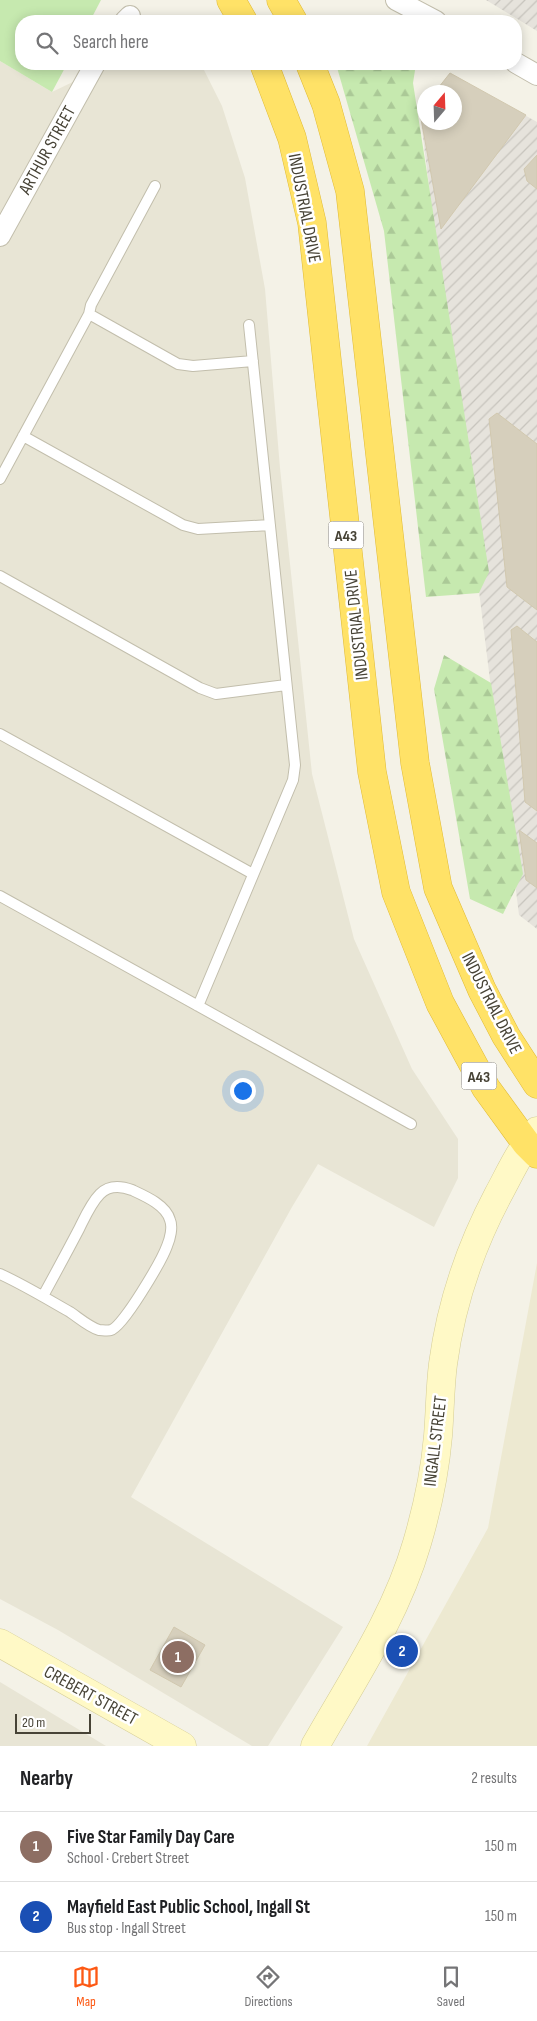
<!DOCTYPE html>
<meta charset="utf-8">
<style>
:root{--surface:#fff;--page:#f6f6f6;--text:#202124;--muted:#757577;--line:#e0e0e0;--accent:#fd5914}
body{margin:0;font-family:"Sofia Sans Condensed",sans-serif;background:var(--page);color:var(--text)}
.compass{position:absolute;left:417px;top:85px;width:45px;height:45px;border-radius:50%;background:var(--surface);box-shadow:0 2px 12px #0003;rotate:19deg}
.scale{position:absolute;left:15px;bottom:12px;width:76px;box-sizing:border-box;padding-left:5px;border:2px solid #474336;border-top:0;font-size:14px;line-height:18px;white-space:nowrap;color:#474336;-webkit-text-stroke:4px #fff;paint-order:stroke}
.you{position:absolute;left:242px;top:1090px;width:18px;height:18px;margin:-12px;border:4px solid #fff;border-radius:50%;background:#1a73e8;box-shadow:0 0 0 8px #1a73e833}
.badge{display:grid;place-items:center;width:32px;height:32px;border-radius:50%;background:var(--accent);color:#fff;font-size:16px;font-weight:700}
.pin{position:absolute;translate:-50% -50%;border:2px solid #fff;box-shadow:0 1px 5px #0006}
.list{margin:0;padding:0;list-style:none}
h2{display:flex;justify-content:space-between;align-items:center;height:65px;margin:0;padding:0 20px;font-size:21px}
h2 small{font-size:16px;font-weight:400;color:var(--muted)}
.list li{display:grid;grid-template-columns:32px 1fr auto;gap:15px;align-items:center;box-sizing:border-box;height:70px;padding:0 20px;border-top:1px solid var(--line)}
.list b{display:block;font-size:19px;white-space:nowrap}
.list p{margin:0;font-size:16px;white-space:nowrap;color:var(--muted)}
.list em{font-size:16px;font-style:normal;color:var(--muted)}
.icon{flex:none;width:28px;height:28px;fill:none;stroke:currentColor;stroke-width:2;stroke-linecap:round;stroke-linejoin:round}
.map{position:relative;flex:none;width:537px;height:1746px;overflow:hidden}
.search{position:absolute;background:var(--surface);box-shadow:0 2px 12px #0003;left:15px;right:15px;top:15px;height:55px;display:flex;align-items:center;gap:12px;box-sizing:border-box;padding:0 18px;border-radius:20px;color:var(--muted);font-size:19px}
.sheet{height:205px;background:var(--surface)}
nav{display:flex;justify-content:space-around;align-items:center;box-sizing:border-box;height:70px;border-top:1px solid var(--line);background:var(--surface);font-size:14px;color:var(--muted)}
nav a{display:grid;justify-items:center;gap:2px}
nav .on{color:var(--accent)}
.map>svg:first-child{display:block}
.residential{fill:#e8e5d5}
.industrial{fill:url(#industrial-furrows)}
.education{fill:#ede9d1}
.grass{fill:#c6e9af}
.forest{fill:url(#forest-firs)}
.building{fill:#d6cfbc;stroke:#d1c8af}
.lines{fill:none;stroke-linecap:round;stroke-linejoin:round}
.lane-casing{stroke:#c2beac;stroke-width:12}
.street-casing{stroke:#c2beac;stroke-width:22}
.secondary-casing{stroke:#d5cd96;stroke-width:29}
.highway-casing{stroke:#e0ba35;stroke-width:29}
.lane{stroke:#fff;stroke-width:10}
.street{stroke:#fff;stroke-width:20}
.secondary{stroke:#fff9c6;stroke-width:28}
.highway{stroke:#ffe267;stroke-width:28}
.labels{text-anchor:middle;stroke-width:5;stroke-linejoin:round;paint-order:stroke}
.shield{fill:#fff;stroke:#7e7b72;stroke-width:1}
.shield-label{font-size:16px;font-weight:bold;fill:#474336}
.street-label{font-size:18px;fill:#474336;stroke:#fff}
</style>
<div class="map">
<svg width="537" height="1746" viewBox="0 0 537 1746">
<defs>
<pattern id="industrial-furrows" width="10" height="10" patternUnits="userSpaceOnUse" patternTransform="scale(1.25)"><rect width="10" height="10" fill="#e6e3dc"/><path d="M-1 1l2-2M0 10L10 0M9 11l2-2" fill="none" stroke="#c7c4bd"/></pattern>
<pattern id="forest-firs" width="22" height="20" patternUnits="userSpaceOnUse" patternTransform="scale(1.25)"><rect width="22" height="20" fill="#c6e9af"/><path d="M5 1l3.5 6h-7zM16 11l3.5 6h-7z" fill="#abc997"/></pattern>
</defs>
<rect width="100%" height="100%" fill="#f4f2e7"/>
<!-- residential -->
<path class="residential" d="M0 61 52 92 110 64H201L222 106 245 178 265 289 280 468 312 774 354 939 412 1069 458 1139V1178L434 1227 318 1164 292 1207 131 1497 343 1627 268 1746H252L58 1630 0 1599Z
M0 1682 106 1746H0Z"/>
<!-- industrial -->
<path class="industrial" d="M486 0H537V31Z
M450 73 537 122V929L519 915 420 113 424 107V122H454V92H435Z"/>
<!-- education -->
<path class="education" d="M537 1263V1746H367L488 1528Z"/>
<!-- grass -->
<path class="grass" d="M0 0H101L90 21H21V64H67L52 92 0 61Z"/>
<!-- forest -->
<path class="forest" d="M336 64H416L413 83 489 572 479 593 426 597 384 231Z
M444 655 491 683 523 874 503 914 470 899 434 689Z"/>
<!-- building -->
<path class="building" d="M450 73 526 115 441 229 420 113 424 107V122H454V92H435Z
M537 155V189L527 181 524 169Z
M497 413 537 444V610L507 587 489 419Z
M517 626 537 642V811L525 802 511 630Z
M519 830 537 843V888L526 880Z
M174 1627 205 1645 181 1687 150 1670Z"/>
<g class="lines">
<defs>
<path id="lane" d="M89 314 178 364 193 366 253 361
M23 436 183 525 198 529 270 525
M0 479 89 314 91 305 155 186
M0 576 200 688 216 694 286 685
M0 734 253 874
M0 896 411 1124
M198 1006 293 780 295 765 249 325
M0 1274C24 1285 47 1299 70 1312 79 1318 89 1327 99 1330 102 1330 108 1331 111 1330 123 1327 162 1260 167 1246 170 1239 173 1227 170 1220 166 1205 145 1196 132 1190 121 1186 109 1185 100 1194 91 1203 85 1217 79 1229 67 1252 55 1274 43 1296"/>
<path id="street" d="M396 0 436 21
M125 21 130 16
M516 63 537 75
M0 236 95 64"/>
<path id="secondary" d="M0 1643 182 1746
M315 1746C352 1681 396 1616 417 1543 427 1509 435 1471 438 1436 440 1412 440 1387 443 1364 451 1304 470 1248 498 1195 510 1173 520 1150 537 1131"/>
<path id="highway" d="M231 0 243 21
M281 0 293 21
M264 64 292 138 312 223 372 772 396 892 440 1003 486 1088 526 1143 537 1154
M310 64 326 104 350 191 415 763 438 888 482 990 506 1036 537 1084"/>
</defs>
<!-- lane casing -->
<use href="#lane" class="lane-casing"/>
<!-- street casing -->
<use href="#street" class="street-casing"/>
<!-- secondary casing -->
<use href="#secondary" class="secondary-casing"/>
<!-- highway casing -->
<use href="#highway" class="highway-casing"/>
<!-- lane -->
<use href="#lane" class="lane"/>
<!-- street -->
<use href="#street" class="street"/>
<!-- secondary -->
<use href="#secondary" class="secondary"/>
<!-- highway -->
<use href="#highway" class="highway"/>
</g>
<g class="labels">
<!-- shield labels -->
<g class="shield">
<rect x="328.5" y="521.5" width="35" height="27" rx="4"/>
<rect x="461.5" y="1062.5" width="35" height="27" rx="4"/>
</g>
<g class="shield-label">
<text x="346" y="541">A43</text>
<text x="479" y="1082">A43</text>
</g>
<!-- street labels -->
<g class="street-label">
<text transform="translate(47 150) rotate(-61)" y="6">ARTHUR STREET</text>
<text transform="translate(305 208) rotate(79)" y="6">INDUSTRIAL DRIVE</text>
<text transform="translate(356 625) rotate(-96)" y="6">INDUSTRIAL DRIVE</text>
<text transform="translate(492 1003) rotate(63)" y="6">INDUSTRIAL DRIVE</text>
<text transform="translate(435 1441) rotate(-83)" y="6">INGALL STREET</text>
<text transform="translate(91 1695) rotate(29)" y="6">CREBERT STREET</text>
</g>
</g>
</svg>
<svg class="compass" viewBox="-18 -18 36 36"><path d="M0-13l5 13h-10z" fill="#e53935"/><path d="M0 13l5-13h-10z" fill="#757577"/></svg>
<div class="scale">20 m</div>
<div class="you"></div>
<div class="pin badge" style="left:178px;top:1657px;background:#8d6e63">1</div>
<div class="pin badge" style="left:402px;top:1651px;background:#1a4fb4">2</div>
<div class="search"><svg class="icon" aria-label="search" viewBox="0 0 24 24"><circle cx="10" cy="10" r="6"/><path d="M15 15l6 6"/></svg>Search here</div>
</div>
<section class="sheet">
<h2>Nearby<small>2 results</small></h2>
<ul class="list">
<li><span class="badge" style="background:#8d6e63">1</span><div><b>Five Star Family Day Care</b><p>School · Crebert Street</p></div><em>150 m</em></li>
<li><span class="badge" style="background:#1a4fb4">2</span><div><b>Mayfield East Public School, Ingall St</b><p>Bus stop · Ingall Street</p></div><em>150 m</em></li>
</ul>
</section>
<nav>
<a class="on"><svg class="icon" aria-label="map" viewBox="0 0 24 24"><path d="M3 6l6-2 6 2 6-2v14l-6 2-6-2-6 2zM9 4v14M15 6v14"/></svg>Map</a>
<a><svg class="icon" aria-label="directions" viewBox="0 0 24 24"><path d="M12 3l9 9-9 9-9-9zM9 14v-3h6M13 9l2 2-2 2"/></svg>Directions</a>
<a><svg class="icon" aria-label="saved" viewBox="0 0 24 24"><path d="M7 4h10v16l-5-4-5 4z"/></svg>Saved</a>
</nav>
